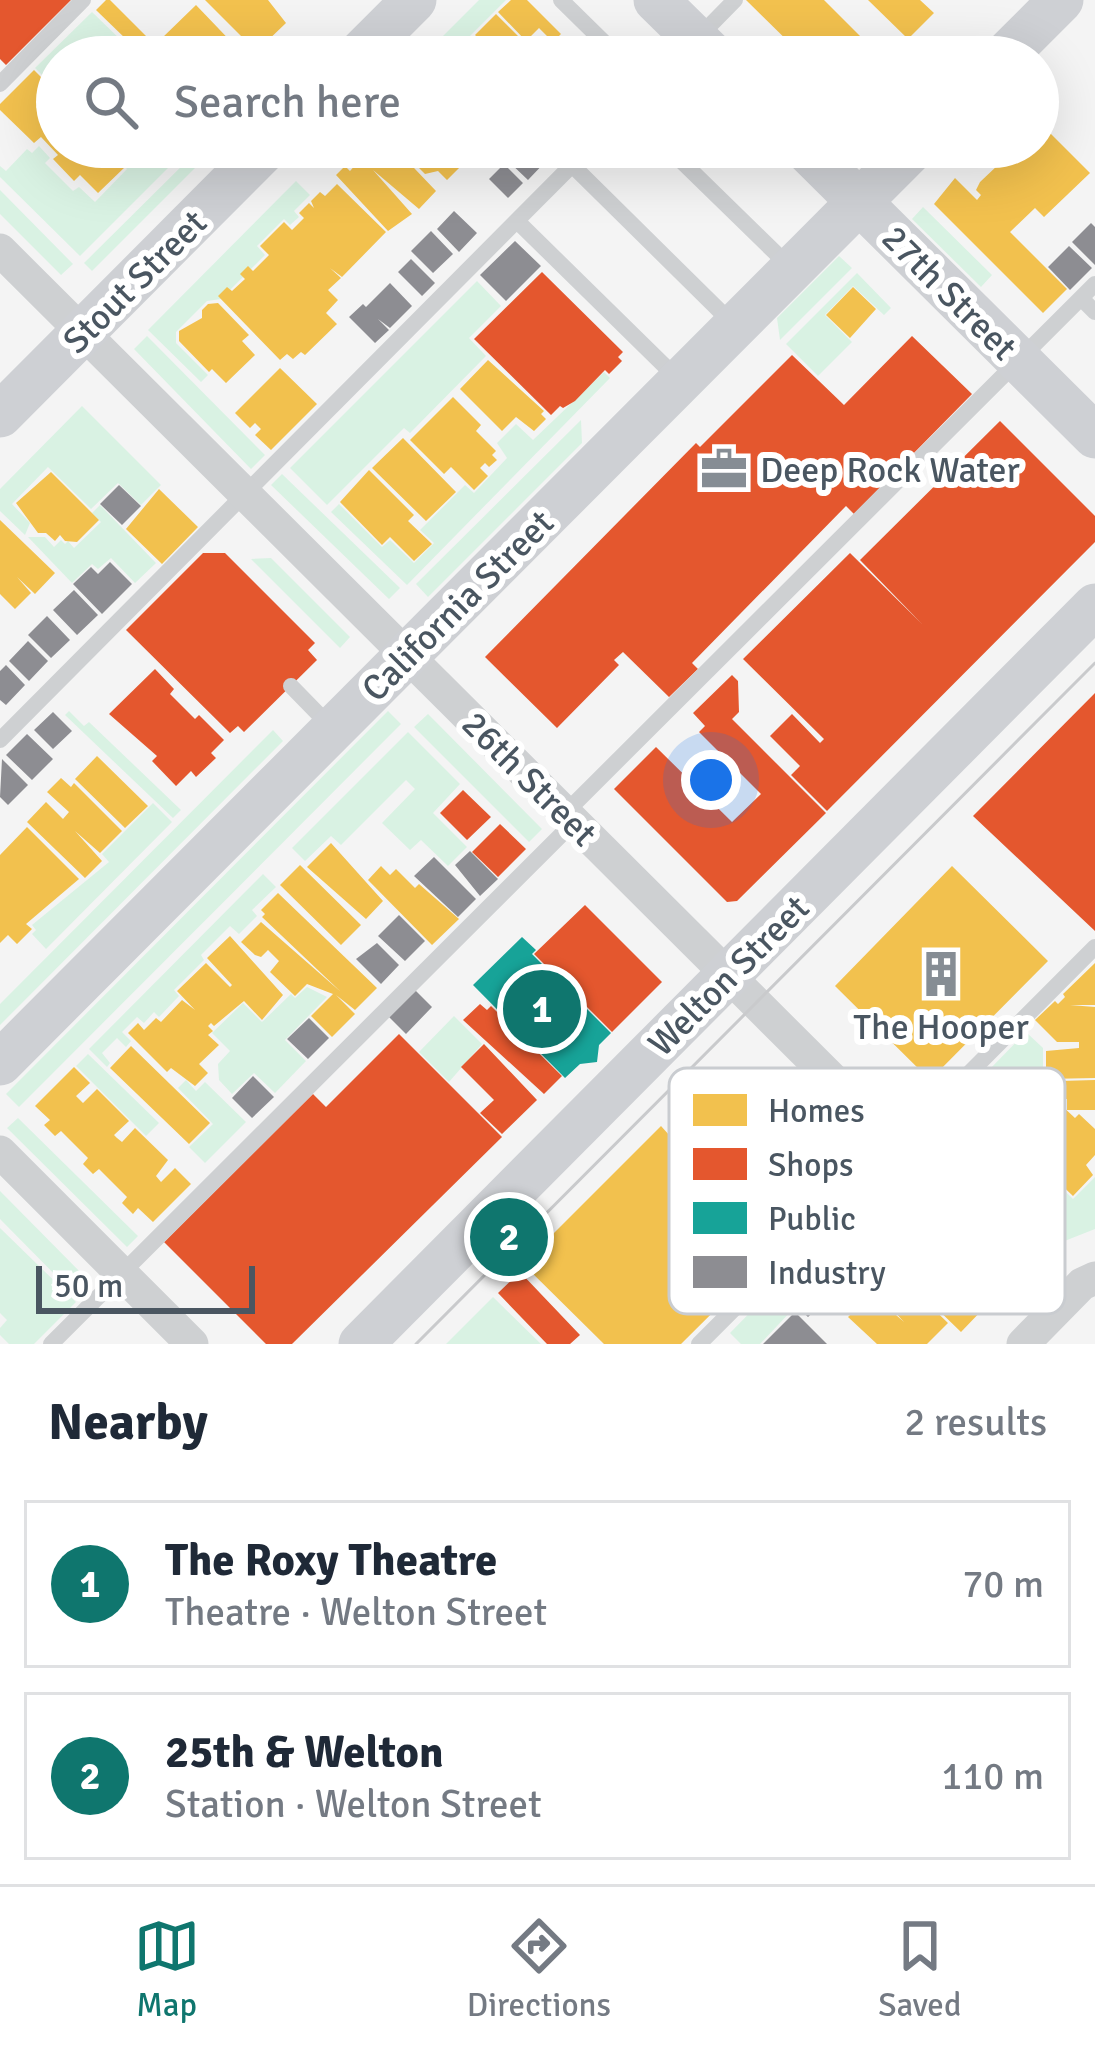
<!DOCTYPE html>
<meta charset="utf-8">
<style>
:root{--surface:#fff;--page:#f2f2f3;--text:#1f2937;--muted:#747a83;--line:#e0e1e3;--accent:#0f766e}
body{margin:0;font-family:Signika,sans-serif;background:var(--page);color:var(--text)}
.scale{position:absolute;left:36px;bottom:30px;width:219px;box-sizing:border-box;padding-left:12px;border:6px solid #4a5661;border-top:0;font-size:33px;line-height:42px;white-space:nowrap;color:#4a5661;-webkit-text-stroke:9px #fff;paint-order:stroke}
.you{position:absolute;left:711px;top:780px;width:42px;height:42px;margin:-30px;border:9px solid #fff;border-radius:50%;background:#1a73e8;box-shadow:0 0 0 18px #1a73e833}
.badge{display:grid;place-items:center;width:78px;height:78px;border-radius:50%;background:var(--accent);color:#fff;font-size:39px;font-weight:700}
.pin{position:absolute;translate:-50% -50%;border:6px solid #fff;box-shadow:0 3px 12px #0006}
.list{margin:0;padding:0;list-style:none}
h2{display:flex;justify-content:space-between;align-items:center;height:156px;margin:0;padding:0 48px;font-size:51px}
h2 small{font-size:39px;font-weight:400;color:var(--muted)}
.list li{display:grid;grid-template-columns:78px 1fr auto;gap:36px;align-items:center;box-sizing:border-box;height:168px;margin:0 24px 24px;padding:0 24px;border:3px solid var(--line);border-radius:0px}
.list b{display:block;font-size:45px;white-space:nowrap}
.list p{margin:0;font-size:39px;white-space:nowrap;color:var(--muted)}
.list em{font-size:39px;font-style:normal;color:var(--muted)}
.icon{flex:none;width:66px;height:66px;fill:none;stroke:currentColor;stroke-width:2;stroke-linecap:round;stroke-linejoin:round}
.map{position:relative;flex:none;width:1095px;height:1344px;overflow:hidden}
.search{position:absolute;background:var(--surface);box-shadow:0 12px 48px #0002;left:36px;right:36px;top:36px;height:132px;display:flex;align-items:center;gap:30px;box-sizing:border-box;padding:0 42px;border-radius:66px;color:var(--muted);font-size:45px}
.sheet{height:540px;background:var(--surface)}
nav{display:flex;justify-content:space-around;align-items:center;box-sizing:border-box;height:168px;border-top:3px solid var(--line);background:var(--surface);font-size:33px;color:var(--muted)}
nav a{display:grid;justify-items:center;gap:6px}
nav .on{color:var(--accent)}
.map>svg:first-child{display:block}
.green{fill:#d9f2e3}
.homes{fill:#f2c14e}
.shops{fill:#e4572e}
.public{fill:#17a398}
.industry{fill:#8d8d92}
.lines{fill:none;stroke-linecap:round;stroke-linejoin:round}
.lane{stroke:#ced0d2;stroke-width:16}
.street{stroke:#ced0d2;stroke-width:33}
.secondary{stroke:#ced0d4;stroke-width:45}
.tram{stroke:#c9cacc;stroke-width:3}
.labels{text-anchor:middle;stroke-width:12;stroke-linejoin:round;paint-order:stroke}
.street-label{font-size:36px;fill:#4a5661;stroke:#fff}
.poi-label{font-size:36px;fill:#4a5661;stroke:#fff;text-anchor:start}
.key{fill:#fff;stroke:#c9ccd0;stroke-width:3}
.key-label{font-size:33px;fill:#4a5661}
</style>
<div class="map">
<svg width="1095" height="1344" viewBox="0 0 1095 1344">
<rect width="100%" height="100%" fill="#f4f4f4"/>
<!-- green -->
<path class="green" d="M479 0H506L449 57H422Z
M92 12 123 42 112 53 115 57H57V90L35 68Z
M39 146 50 158 45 163 73 191 79 187 95 202 127 169 109 151 112 147H156L173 163 80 256 0 177V166L6 171 27 149 32 153Z
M201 147H216L92 271 84 263Z
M296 181 310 195 294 211 299 217 290 225 284 219 257 246 265 255 221 299 207 301 176 332V343L208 375 201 382 148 330Z
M0 190 73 264 61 275 0 214Z
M923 207 992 275 981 287 912 219Z
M839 256 852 268 780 340 777 318Z
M857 273 891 308 884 315 853 286 825 315 852 342 818 376 786 344Z
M477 281 501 306 469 338 486 356 410 433 404 428 327 505 290 468Z
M147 336 265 455 251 469 134 349Z
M604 372 610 378 407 585 331 512 339 504 382 547 390 540 414 563 434 543 420 530 465 485 474 493 507 458 497 443 516 424 533 440Z
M82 406 161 485 141 505 118 483 91 509 48 467 12 504 30 523 25 535 0 511V489Z
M581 420 582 443 428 597 416 584Z
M282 474 400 588 389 599 271 485Z
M100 505 156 563 135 583 111 558 98 569 92 564 72 583 28 537H45L54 547 61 540 65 544 68 541 74 548 101 522 92 513Z
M271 558 350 637 340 648 251 559Z
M69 711 84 726 89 722 181 810 173 818 65 715Z
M388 711 401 724 19 1107 6 1094Z
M428 714 542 829 529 842 414 727Z
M273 730 283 741 0 1025V1004Z
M408 732 460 784 433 813 467 847 448 866 421 840 410 850 382 823 415 789 406 780 341 845 331 836 305 861 292 848Z
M153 803 172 822 46 949 32 934 36 930 32 925 109 862 102 854Z
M263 874 276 887 252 910 257 916 239 934 230 926 201 955 204 960 174 990 179 996 159 1017 154 1012 144 1023 137 1017 122 1032 131 1041 126 1047 117 1038 102 1053 110 1063 107 1067 89 1049Z
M307 987 327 997 285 1040 306 1061 275 1093 254 1073 232 1094 219 1080 218 1064 230 1051 212 1033 243 1003 262 1022 291 994 295 998Z
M454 1016 482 1044 449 1082 419 1052Z
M1026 1032 1043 1048V1086L1022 1108 986 1073Z
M88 1054 159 1123 146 1136 76 1066Z
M186 1080 196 1091 205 1082 246 1122 205 1163 189 1147 213 1124 178 1088Z
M18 1118 138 1236 127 1247 7 1128Z
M1043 1170 1073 1199 1095 1177V1229L1062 1242 1000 1180Z
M0 1191 91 1283 77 1297 0 1219Z
M0 1228 76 1302 34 1344H9L0 1335V1328L7 1320 0 1313Z
M774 1288 794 1308 760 1344H741L730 1333Z
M493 1297 541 1344H446Z"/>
<!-- homes -->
<path class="homes" d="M106 0H110L167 57H122L118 53 129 42 96 10Z
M205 0H268L286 23 261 47 254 40 250 45Z
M511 0H527L561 34 553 42 539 28 526 41 498 12Z
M746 0H824L881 57H804Z
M868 0H920L934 13 908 39Z
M196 5 241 52 237 57H179L161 39Z
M496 14 539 57H497L475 35Z
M473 37 493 57H453Z
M34 70 53 89 36 107 52 122 57 116V147H110L107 150 125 167 98 193 80 175 74 181 53 159 58 155 41 137 34 143 0 110V104Z
M1041 124 1090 173 1044 217 1035 208 1010 232 1067 289 1043 313 934 204 955 178 977 200 981 195 976 190 980 182 1017 147H1038Z
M371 147H394L436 191 419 209 373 170 412 214 388 231 336 175 345 166 350 171Z
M398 147H444L462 165 447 180 438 171 425 174Z
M337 184 386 232 342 277 330 268 341 278 328 290 338 300 326 313 337 324 305 355 301 352 293 359 287 354 280 360 218 296 227 287 232 291 245 279 240 274 248 266 253 271 269 255 260 246 284 222 292 230 304 218 299 213 309 203 314 208 311 201 320 192 325 196Z
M853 287 876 309 850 338 826 315Z
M218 303 249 335 242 341 255 355 226 383 212 369 209 372 179 341V331L202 318V310L208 304Z
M488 360 544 411 541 414 546 419 534 431 516 417 502 431 460 389Z
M280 368 317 404 271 450 255 435 261 429 255 423 250 428 235 413Z
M453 397 481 425 476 431 496 451 492 455 497 460 489 467 485 463 480 468 488 476 474 490 451 467 444 474 410 440Z
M403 438 456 492 426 521 372 468Z
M369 470 414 515 408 521 432 544 414 561 390 537 382 545 340 502Z
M51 472 99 520 77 542 65 541 60 535 55 541 46 533H38L16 503Z
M159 489 198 527 162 564 126 529Z
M0 520 55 573 35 594 17 577 31 593 15 609 0 594Z
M97 756 148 806 125 828 75 779Z
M61 778 71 787 74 783 122 831 100 853 75 831 102 861 85 878 27 822 46 802 63 819 69 812 47 792Z
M27 827 79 879 26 924 32 929 17 944 8 935 0 943V855Z
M331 843 383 901 366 919 307 867Z
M300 865 361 925 341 945 280 885Z
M381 866 390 875 396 869 415 888 419 884 459 919 432 945 368 880Z
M952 866 1048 961 930 1080 835 986Z
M278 893 377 988 355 1010 336 995 355 1014 332 1037 311 1016 333 994 307 984 295 996 270 972 279 961 268 950 261 957 255 955 241 942 261 922 341 992 262 917 265 914 261 910Z
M230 936 283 995 262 1020 244 1001 214 1026 211 1023 208 1026 213 1031 208 1035 219 1045 199 1064 208 1073 195 1086 171 1068 167 1072 128 1033 138 1023 144 1030 156 1018 161 1022 182 1000 195 1010 177 991 206 963 230 987 232 985 207 958Z
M1095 963V1005H1070L1095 1007V1078L1046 1079V1051L1079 1048V1042H1057L1035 1020 1055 1001 1058 1004 1065 997 1063 994Z
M131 1046 210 1123 189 1144 110 1068Z
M74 1067 90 1083 76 1096 83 1103 97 1089 129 1121 114 1135 117 1138 122 1142 135 1128 168 1160 156 1176 161 1182 175 1168 191 1184 153 1222 138 1208 133 1214 122 1203 127 1197 99 1169 93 1174 83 1164 88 1158 61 1131 55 1136 44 1125 50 1120 35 1106Z
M735 1071 845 1181 681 1344H604L523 1264 661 1126 670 1136Z
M983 1073 1021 1111 1039 1092 1057 1109 1061 1105 1075 1118 1079 1114 1095 1129V1155L1086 1165 1093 1175 1073 1196 1032 1157 1037 1152 1019 1135 1024 1129 1013 1119 979 1153 943 1114Z
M1095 1080V1110H1067V1099H1060V1081Z
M866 1191 985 1307 961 1332 841 1216Z
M888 1265 948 1323 927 1344H877L848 1317 853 1312 828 1288 845 1270 904 1322 869 1284Z"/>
<!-- shops -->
<path class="shops" d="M0 0H71L6 65 0 59Z
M542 272 623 352 618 357 622 361 609 374 605 370 575 401 563 408 560 406 551 415 474 339Z
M912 336 972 394 854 514 846 506 692 663 698 669 669 697 623 652 614 660 619 665 557 728 485 657 696 443 700 447 792 355 844 405Z
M1000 421 1095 516V542L827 811 791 775 800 766 770 736 792 714 820 743 824 739 743 659 850 553 922 624 860 560Z
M203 553H225L315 643 308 650 317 660 244 732 238 726 230 733 126 630Z
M155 669 174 689 170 694 195 719 199 715 224 740 211 753 216 758 196 777 191 771 176 786 152 761 157 756 109 714Z
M732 675 738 681 739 712 732 719 826 813 737 901 727 902 614 789 656 747 732 822 761 794 699 732 705 726 693 713Z
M1095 693V931L973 816Z
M463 790 491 817 467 840 440 813Z
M500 824 526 849 498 877 472 852Z
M585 905 662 982 612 1032 534 954Z
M480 1004 487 1010 491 1006 562 1076 544 1094 463 1020Z
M399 1034 502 1137 292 1344H266L164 1242 313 1094 326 1107Z
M484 1044 537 1100 502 1134 480 1113 494 1100 461 1067Z
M520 1272 580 1335 570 1344H547L498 1293Z"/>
<!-- public -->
<path class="public" d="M522 937 536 950 532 954 611 1033 599 1045 597 1062 580 1064 565 1078 473 985Z"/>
<!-- industry -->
<path class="industry" d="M517 147H538L549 158 528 180 506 159Z
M504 164 523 183 508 198 489 179Z
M454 211 477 233 459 252 437 229Z
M1091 223 1095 227V265L1072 242Z
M431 231 453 254 433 273 411 251Z
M515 241 541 266 506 301 480 275Z
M1069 246 1092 268 1070 290 1048 267Z
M411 259 435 283 422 296 398 272Z
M390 283 412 306 390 328 378 319 389 330 375 343 349 317 363 304 366 307Z
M119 485 141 506 122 525 100 504Z
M110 562 132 584 102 614 73 584 91 567 98 574Z
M74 590 98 615 77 635 53 610Z
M47 616 70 640 51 658 28 635Z
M28 641 48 661 29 681 9 661Z
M6 665 25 685 6 705 0 700V671Z
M53 712 72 731 53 749 34 730Z
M27 734 53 759 32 780 6 755Z
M2 759 28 785 8 805 0 797Z
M470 851 498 879 480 896 455 865Z
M434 857 476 899 458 917 414 876Z
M399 915 425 941 405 961 378 936Z
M377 943 399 965 381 984 356 959Z
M415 990 432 1007 406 1034 388 1016Z
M309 1018 329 1038 308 1059 287 1039Z
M253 1076 274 1097 252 1118 232 1098Z
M799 1270 827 1299 808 1317 779 1289Z
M795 1312 827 1344H763Z"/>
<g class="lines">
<!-- lane -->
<path class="lane" d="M561 0 619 57
M679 57 735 0
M0 84 83 0
M667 147 791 268
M572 165 734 325
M517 221 680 381
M1081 298 1095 312
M291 686 332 728
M0 740 590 147
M565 813 1095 284
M51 1344 574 822
M699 1344 1095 947"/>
<!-- street -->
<path class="street" d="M0 250 1060 1306
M0 1152 192 1344
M1023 1344 1082 1284 1095 1278"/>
<!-- secondary -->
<path class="secondary" d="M656 0 714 57
M357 57 414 0
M1004 57 1061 0
M804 147 1095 436
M0 415 267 147
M0 1063 914 147
M361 1344 1095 606"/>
<!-- tram -->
<path class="tram" d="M416 1344 1095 663"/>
</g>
<!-- icons -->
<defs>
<symbol id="office-bare" viewBox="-9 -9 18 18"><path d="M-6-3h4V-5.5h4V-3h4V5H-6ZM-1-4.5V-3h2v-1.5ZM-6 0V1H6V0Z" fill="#868d94" stroke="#fff" stroke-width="2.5" paint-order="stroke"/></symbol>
<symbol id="building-bare" viewBox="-9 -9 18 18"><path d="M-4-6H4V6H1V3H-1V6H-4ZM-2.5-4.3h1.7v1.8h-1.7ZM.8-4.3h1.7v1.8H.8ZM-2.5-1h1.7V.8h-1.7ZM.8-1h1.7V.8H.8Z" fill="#868d94" stroke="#fff" stroke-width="2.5" paint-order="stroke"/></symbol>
</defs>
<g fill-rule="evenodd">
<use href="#office-bare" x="691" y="436" width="66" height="66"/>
<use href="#building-bare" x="908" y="941" width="66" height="66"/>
</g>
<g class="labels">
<!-- street labels -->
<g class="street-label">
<text transform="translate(134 281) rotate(-45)" y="13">Stout Street</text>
<text transform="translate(950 292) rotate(45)" y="13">27th Street</text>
<text transform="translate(457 605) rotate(-45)" y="13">California Street</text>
<text transform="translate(530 778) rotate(45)" y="13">26th Street</text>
<text transform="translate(728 975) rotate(-45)" y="13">Welton Street</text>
</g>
<!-- poi labels -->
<g class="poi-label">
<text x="760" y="482">Deep Rock Water</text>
<text x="941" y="1039" text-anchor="middle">The Hooper</text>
</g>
</g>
<!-- legend -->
<rect x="669" y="1068" width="396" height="246" rx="18" class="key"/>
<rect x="693" y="1094" width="54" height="32" fill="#f2c14e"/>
<rect x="693" y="1148" width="54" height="32" fill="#e4572e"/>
<rect x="693" y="1202" width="54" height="32" fill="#17a398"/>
<rect x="693" y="1256" width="54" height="32" fill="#8d8d92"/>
<g class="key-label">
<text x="768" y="1122">Homes</text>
<text x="768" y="1176">Shops</text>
<text x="768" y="1230">Public</text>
<text x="768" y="1284">Industry</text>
</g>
</svg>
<div class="scale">50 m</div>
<div class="you"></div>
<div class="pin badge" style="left:542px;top:1009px">1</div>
<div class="pin badge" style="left:509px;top:1237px">2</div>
<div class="search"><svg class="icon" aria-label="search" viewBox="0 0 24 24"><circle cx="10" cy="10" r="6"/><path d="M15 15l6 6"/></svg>Search here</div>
</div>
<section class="sheet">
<h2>Nearby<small>2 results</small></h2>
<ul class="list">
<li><span class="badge">1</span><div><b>The Roxy Theatre</b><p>Theatre · Welton Street</p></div><em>70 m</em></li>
<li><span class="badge">2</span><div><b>25th &amp; Welton</b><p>Station · Welton Street</p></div><em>110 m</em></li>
</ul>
</section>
<nav>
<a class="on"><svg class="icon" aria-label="map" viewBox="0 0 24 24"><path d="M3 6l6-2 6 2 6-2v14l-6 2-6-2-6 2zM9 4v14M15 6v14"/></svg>Map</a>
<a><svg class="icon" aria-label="directions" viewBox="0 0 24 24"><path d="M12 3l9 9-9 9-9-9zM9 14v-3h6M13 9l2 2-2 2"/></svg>Directions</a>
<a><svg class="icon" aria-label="saved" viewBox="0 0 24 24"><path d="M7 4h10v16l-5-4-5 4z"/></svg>Saved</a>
</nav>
